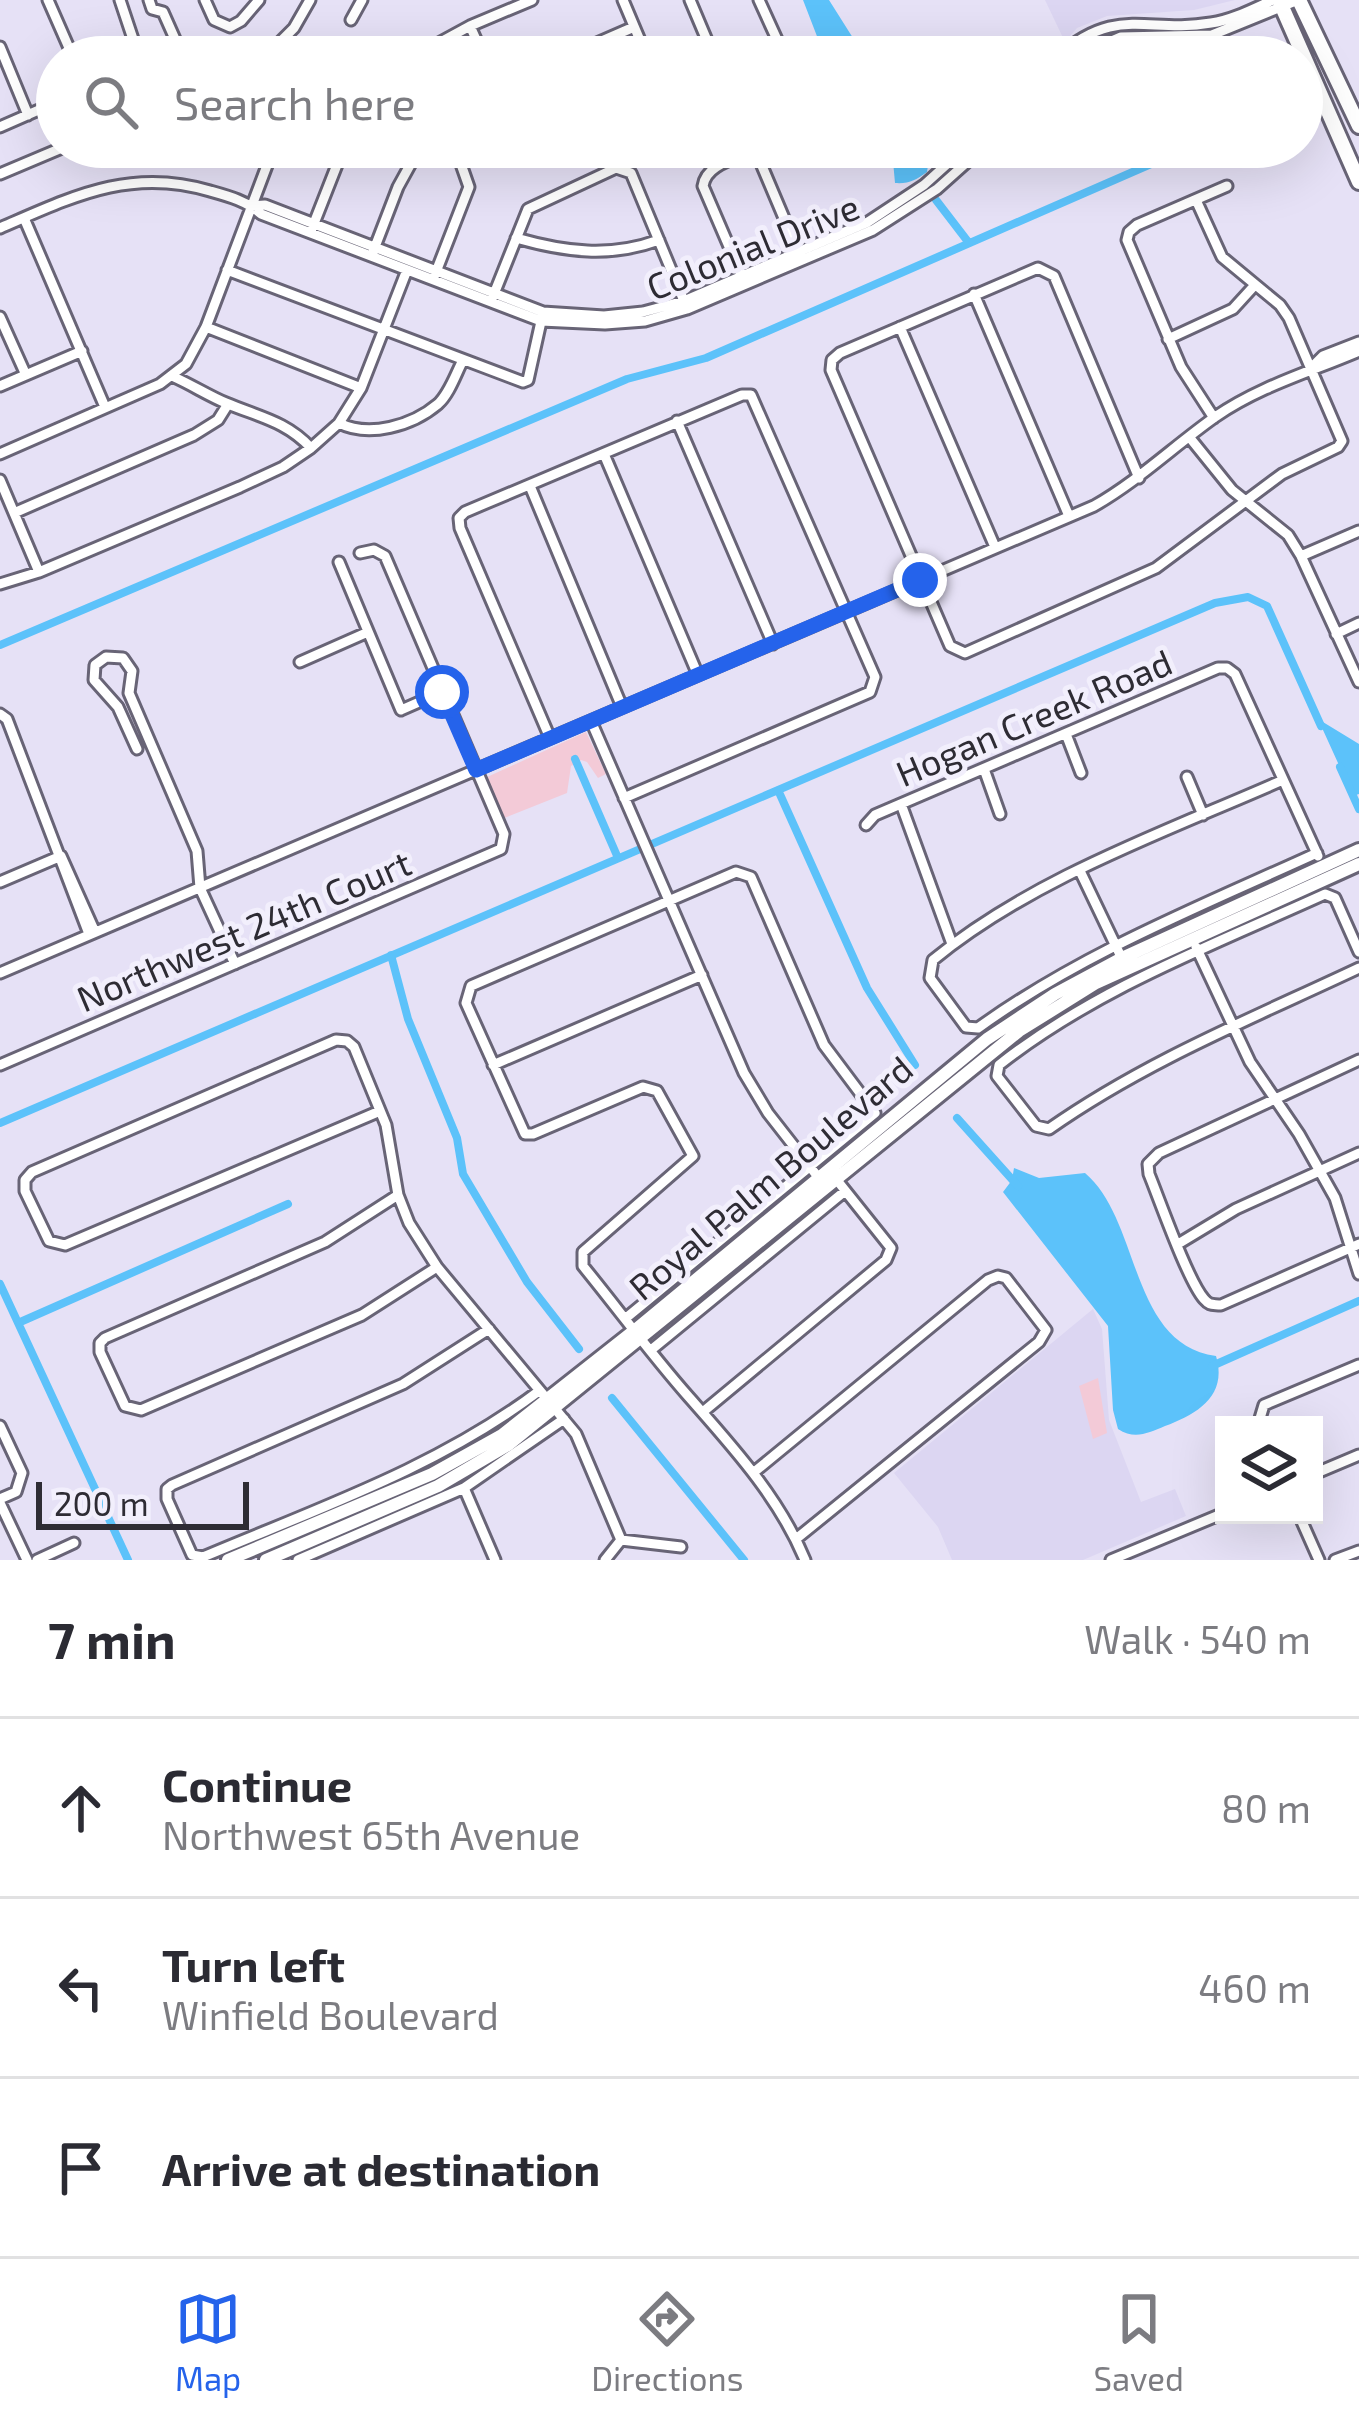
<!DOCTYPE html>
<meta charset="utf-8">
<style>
:root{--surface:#fff;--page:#f2f2f3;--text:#2b2b33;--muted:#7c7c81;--line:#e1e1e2;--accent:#2563eb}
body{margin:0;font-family:"Exo 2",sans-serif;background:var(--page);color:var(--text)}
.controls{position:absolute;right:36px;bottom:36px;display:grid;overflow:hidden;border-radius:0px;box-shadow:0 12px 48px #0002}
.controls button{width:108px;height:108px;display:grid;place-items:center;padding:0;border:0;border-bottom:3px solid var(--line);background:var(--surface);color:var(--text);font:60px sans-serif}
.scale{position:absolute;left:36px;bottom:30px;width:213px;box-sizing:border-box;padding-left:12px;border:6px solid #2e2c34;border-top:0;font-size:33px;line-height:42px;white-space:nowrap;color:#2e2c34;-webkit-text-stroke:9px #f2effc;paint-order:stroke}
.stop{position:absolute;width:36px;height:36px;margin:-27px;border:9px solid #2563eb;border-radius:50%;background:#fff}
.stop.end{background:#2563eb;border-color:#fff;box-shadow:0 3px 12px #0008}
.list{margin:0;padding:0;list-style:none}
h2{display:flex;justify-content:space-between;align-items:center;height:156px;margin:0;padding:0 48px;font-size:51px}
h2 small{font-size:39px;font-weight:400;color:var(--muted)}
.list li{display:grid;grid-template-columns:78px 1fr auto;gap:36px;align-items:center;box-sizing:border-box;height:180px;padding:0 48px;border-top:3px solid var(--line)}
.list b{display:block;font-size:45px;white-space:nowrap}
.list p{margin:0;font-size:39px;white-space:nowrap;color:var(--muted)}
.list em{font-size:39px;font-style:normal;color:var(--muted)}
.icon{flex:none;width:66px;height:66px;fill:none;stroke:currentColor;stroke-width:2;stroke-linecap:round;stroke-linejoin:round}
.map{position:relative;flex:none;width:1359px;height:1560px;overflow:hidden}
.search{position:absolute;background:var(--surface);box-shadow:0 12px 48px #0002;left:36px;right:36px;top:36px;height:132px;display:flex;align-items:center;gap:30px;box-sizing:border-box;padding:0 42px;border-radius:66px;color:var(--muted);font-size:45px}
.sheet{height:696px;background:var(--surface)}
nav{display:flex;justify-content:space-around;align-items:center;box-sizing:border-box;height:168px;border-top:3px solid var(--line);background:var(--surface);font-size:33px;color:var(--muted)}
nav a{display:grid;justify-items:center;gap:6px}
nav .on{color:var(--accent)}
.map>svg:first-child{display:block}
.built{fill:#dcd6f2}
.green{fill:#f3cad7}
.water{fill:#5cc2fa}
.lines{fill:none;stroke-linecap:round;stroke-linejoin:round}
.canal{stroke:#5cc2fa;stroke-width:8}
.minor-casing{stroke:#686476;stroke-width:15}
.secondary-casing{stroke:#686476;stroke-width:18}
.primary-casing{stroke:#686476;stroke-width:20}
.minor{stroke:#fff;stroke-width:9}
.secondary{stroke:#fff;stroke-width:12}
.primary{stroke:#fff;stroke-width:14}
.route{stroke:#2563eb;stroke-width:15}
.labels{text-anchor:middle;stroke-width:10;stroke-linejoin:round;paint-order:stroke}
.street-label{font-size:36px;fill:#2e2c34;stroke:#f2effc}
</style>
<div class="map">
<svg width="1359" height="1560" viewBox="0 0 1359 1560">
<rect width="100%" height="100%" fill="#e6e1f6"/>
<!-- built -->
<path class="built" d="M1045 0H1235L1194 10 1107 16 1077 28 1065 42Z
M1093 1309 1102 1329 1109 1420 1141 1502 1175 1489 1186 1516 1083 1560H952L938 1527 894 1473Z"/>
<!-- green -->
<path class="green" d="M586 732 606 774 598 778 587 762 581 760 571 766 567 793 502 819 485 778Z
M1098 1378 1107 1433 1093 1439 1079 1386Z"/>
<!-- water -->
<path class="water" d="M803 0H829L865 57H825Z
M885 147H939L929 159 927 172C916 180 909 184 895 183L893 161Z
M1318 719 1359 744V794L1353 796Z
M1014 1168 1039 1178 1085 1173C1141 1220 1129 1344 1216 1356 1228 1396 1197 1414 1165 1426 1148 1433 1135 1440 1118 1429L1113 1410 1108 1326 1003 1192 1012 1180Z"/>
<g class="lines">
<!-- canal -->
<path class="canal" d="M1302 98 1305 97
M936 200 969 243
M0 645 627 379 706 358 1190 147
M575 759 618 858
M1340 767 1359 809
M778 790 867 988 915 1065
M391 955 408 1019 457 1138 463 1174 527 1282 579 1349
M957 1118 1018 1186
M0 1123 1215 603 1248 597 1267 606 1321 726
M0 1284 128 1560
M18 1323 288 1204
M1212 1366 1359 1301
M612 1398 744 1560"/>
<defs>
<path id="minor" d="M48 0 73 57
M120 0 139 57
M149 0 152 9 163 12
M205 0 214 20 230 27 241 21 259 0
M623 0 647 57
M690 0 714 57
M759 0 785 57
M163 12 183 57
M351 20 362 0
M470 26 484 57
M0 47 28 115
M265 57 294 28 310 0
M413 57 470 26 532 0
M565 57 634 27
M1057 57C1117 4 1147 34 1211 23 1232 20 1253 9 1273 0
M1075 57 1121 37 1212 35 1298 0
M0 127 57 102
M754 147 800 256
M0 174 64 147
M252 206 265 205 543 312 604 316 643 312 684 301 868 222 924 185 966 147
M24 218 105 407
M0 228C72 197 130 167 210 191 228 196 247 201 261 214L541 321 605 324 645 321 687 309 873 230 937 189 984 147
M311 231 344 147
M516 238C565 252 610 258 659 240
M373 252 398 187 420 147
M227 270 523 382 528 380 542 317
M434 277 469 187 455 147
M743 279 703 186C706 164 736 159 755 150
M974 294 1069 516
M492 299 528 209 616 168 631 173 684 301
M0 317 26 375
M206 327 361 388
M900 327 995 547
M1168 339 1233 309 1254 286
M1312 367 1323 356 1359 342
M174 377C192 385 209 396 226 403 259 417 286 421 311 448
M0 386 82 351
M1214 418 1181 367 1127 240 1129 232 1137 225 1227 186
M677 421 773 644
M339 423C369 438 412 426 438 404 449 394 455 376 462 362
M1190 438 1232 490 1288 535 1301 556 1359 682
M0 454 160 384 186 364 206 327 274 147
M604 454 698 675
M1139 478 1054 276 1038 268 840 353 832 360 831 370 950 646 965 653 1156 568 1282 474 1338 447 1342 441 1289 318 1280 305 1222 257 1196 200
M0 480 39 572
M530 486 622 707
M14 513 194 435 218 420 228 404
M1301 556 1359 531
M339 562 401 710 442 692
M0 584 39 572 240 487 283 467 311 448 339 423 361 388 407 270
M1336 634 1359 623
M300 662 368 632
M0 714 7 719 89 934
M591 721 744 1073 768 1113 818 1177
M1066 734 1081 773
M550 738 460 528 459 518 465 512 742 395H751L875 677 870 692 624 798
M137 749 118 707 94 680 95 665 106 657 123 658 132 671 129 693 197 851 200 888 235 964
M984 769 1000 814
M1187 777 1203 815
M1283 780C1165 832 1033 878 933 960L930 978 966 1027 978 1028C1082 953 1201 906 1317 853
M901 804 952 944
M866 825 875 815 1218 668H1227L1235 674 1318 856
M61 856 95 932
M1080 871 1124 963
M0 882 61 856
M1196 947 1250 1062 1299 1134 1335 1198 1359 1274
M1359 952 1335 898 1325 894C1213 945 1097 988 999 1065L997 1076 1036 1126 1049 1129C1146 1061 1253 1018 1359 968
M0 973 1094 506C1138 481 1174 446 1215 417 1260 386 1310 372 1359 351
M1359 1060 1159 1153 1148 1164 1149 1174C1160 1201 1188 1281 1204 1299 1210 1306 1212 1304 1221 1305L1359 1244
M0 1065 501 849 504 834 385 556 374 550 360 553
M493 1065 702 975
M380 1111 65 1245 49 1241 25 1191V1180L32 1172 336 1040 347 1041 354 1047 386 1125 398 1195 409 1223 437 1267 576 1434 621 1540 605 1560
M398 1195 325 1242 105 1338 100 1343V1352L125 1406 141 1410 362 1315 437 1267
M1178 1244 1236 1209 1359 1153
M626 1318 875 1113 824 1045 751 877 736 872 471 986 466 1003 525 1134H533L643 1087 657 1091 693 1156 583 1252V1266C618 1309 651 1354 688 1396 732 1446 779 1497 805 1560
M489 1329 403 1384 172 1485 167 1489V1499L192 1555 203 1557C319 1508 438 1467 539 1391
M651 1350 845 1191
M704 1411 886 1260 891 1248 836 1179
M1258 1425 1264 1405 1359 1365
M0 1426 22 1473 16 1492 0 1499
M753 1473 988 1280 998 1276 1006 1278 1046 1330 1039 1342 796 1539
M1314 1474 1359 1455
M464 1488 495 1560
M0 1503 27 1560
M1299 1515 1319 1560
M621 1540 681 1547
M37 1560 74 1543
M298 1560 464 1488 564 1419
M1111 1560 1224 1513
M1335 1560 1359 1551"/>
<path id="secondary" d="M228 1560 432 1474 502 1435 635 1330 987 1039 1055 994 1122 958 1359 850
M266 1560 438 1486 508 1445 1019 1031 1096 983 1359 864"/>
<path id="primary" d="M1279 0 1359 182
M1299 0 1359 126"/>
</defs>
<!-- minor casing -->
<use href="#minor" class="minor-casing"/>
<!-- secondary casing -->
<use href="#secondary" class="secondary-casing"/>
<!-- primary casing -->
<use href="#primary" class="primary-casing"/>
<!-- minor -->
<use href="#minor" class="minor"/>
<!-- secondary -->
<use href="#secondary" class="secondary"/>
<!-- primary -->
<use href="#primary" class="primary"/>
</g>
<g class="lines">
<!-- route -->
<path class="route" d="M442 692 476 770 920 580"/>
</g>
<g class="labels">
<!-- street labels -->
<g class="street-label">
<text transform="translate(753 247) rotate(-22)" y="13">Colonial Drive</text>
<text transform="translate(1034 718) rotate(-23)" y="13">Hogan Creek Road</text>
<text transform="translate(244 931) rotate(-23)" y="13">Northwest 24th Court</text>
<text transform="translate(771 1178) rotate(-40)" y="13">Royal Palm Boulevard</text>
</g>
</g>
</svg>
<div class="controls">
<button><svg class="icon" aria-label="layers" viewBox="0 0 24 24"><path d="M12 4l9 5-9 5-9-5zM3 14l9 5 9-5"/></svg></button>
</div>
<div class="scale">200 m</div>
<div class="stop" style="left:442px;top:692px"></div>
<div class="stop end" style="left:920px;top:580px"></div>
<div class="search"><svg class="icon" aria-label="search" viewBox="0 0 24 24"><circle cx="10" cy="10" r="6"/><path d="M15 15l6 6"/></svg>Search here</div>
</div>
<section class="sheet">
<h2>7 min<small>Walk · 540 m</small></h2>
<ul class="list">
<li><svg class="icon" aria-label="ahead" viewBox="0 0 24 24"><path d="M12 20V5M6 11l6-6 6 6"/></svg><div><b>Continue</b><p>Northwest 65th Avenue</p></div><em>80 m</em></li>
<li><svg class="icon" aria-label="left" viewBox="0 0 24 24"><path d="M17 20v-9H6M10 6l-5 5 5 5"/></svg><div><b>Turn left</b><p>Winfield Boulevard</p></div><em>460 m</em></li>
<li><svg class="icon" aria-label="arrive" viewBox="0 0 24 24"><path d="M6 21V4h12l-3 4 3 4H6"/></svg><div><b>Arrive at destination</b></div></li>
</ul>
</section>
<nav>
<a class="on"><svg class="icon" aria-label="map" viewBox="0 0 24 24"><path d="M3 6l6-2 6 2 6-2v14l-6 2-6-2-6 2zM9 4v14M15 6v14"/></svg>Map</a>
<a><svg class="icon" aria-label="directions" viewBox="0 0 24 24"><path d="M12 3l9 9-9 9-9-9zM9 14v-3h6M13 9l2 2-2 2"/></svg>Directions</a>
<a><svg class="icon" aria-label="saved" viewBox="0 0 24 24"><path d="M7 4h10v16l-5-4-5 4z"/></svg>Saved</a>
</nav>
